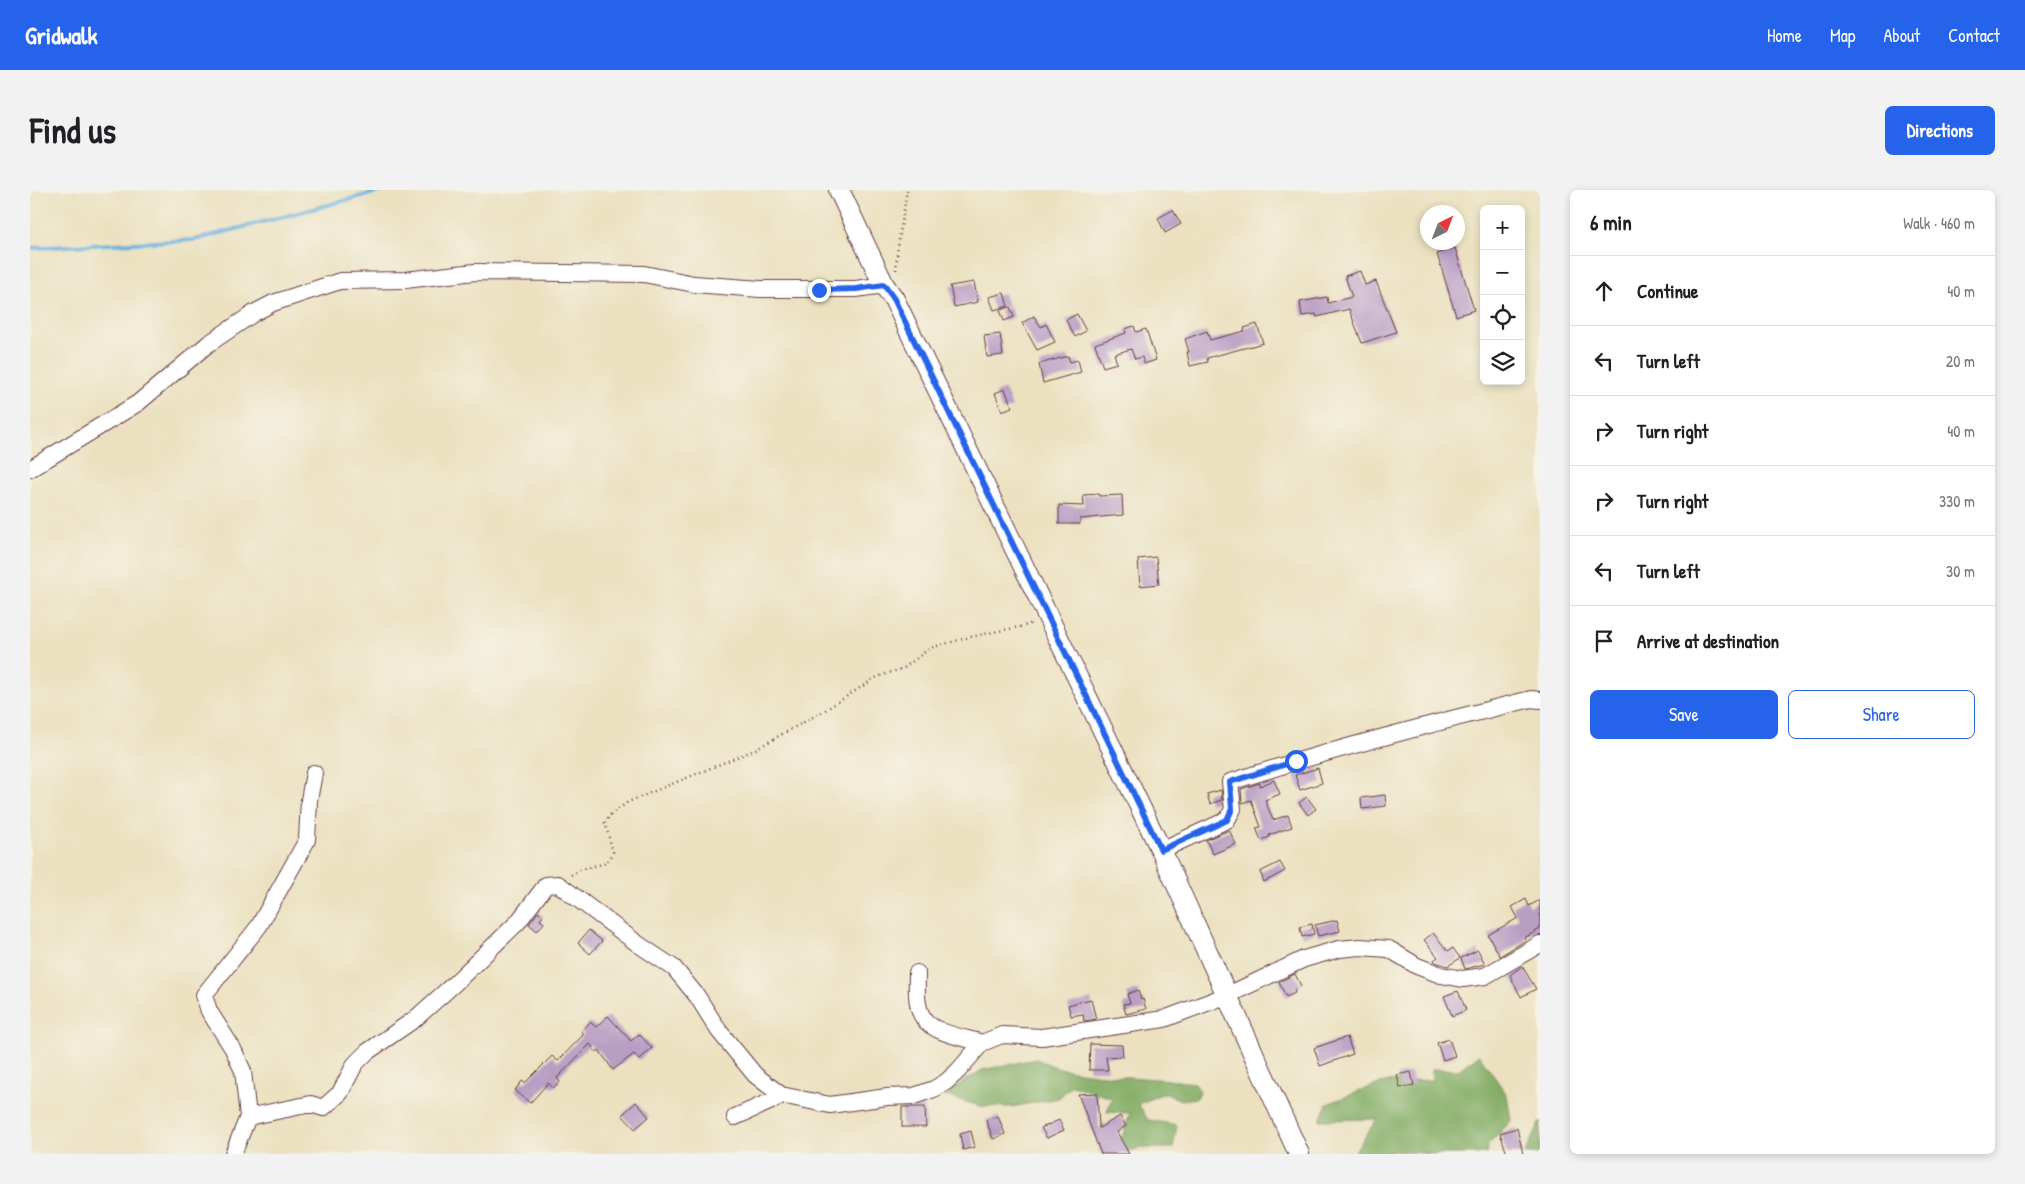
<!DOCTYPE html>
<meta charset="utf-8">
<style>
:root{--surface:#fff;--page:#f2f2f2;--text:#202124;--muted:#757577;--line:#e0e0e0;--accent:#2563eb}
body{margin:0;font-family:"Patrick Hand",sans-serif;background:var(--page);color:var(--text)}
.controls{position:absolute;right:15px;top:15px;display:grid;overflow:hidden;border-radius:8px;box-shadow:0 2px 8px #0003}
.controls button{width:45px;height:45px;display:grid;place-items:center;padding:0;border:0;border-bottom:1px solid var(--line);background:var(--surface);color:var(--text);font:25px sans-serif}
.compass{position:absolute;left:1390px;top:15px;width:45px;height:45px;border-radius:50%;background:var(--surface);box-shadow:0 2px 8px #0003;rotate:42deg}
.stop{position:absolute;width:15px;height:15px;margin:-11px;border:4px solid #2563eb;border-radius:50%;background:#fff}
.stop.end{background:#2563eb;border-color:#fff;box-shadow:0 1px 5px #0008}
.list{margin:0;padding:0;list-style:none}
h2{display:flex;justify-content:space-between;align-items:center;height:65px;margin:0;padding:0 20px;font-size:21px}
h2 small{font-size:16px;font-weight:400;color:var(--muted)}
.list li{display:grid;grid-template-columns:32px 1fr auto;gap:15px;align-items:center;box-sizing:border-box;height:70px;padding:0 20px;border-top:1px solid var(--line)}
.list b{display:block;font-size:19px;white-space:nowrap}
.list em{font-size:16px;font-style:normal;color:var(--muted)}
.actions{display:flex;gap:10px;padding:15px 20px}
.actions a{flex:1;padding:11px 0;border:1px solid var(--accent);border-radius:8px;text-align:center;font-size:18px;color:var(--accent)}
.actions .main{background:var(--accent);color:#fff}
.icon{flex:none;width:28px;height:28px;fill:none;stroke:currentColor;stroke-width:2;stroke-linecap:round;stroke-linejoin:round}
.map{position:relative;flex:none;width:1510px;height:964px;overflow:hidden;border-radius:8px}
header{display:flex;align-items:center;gap:30px;box-sizing:border-box;height:70px;padding:0 25px;background:var(--accent);color:#fff}
header strong{font-size:24px}
nav{display:flex;gap:28px;margin-inline-start:auto;font-size:18px}
.intro{display:flex;align-items:center;justify-content:space-between;box-sizing:border-box;height:120px;padding:0 30px}
h1{margin:0;font-size:35px}
.button{padding:12px 22px;border-radius:8px;background:var(--accent);color:#fff;font-size:18px;font-weight:700}
main{display:flex;gap:30px;padding:0 30px}
aside{flex:1;background:var(--surface);border-radius:8px;box-shadow:0 2px 8px #0003}
.map>svg:first-child{display:block}
.forest{fill:#83ad65;stroke:#666648}
.lines{fill:none;stroke-linecap:round;stroke-linejoin:round}
.stream{stroke:#66b0de;stroke-width:4}
.building{fill:#b99ec4}
.minor-casing{stroke:#623c41;stroke-width:18}
.major-casing{stroke:#623c41;stroke-width:22}
.path{stroke:#623c41;stroke-width:2.5;stroke-dasharray:1 4;stroke-linecap:butt}
.minor{stroke:#fff;stroke-width:16}
.major{stroke:#fff;stroke-width:20}
.route{stroke:#2563eb;stroke-width:6}
</style>
<header>
<strong>Gridwalk</strong>
<nav><a>Home</a><a>Map</a><a>About</a><a>Contact</a></nav>
</header>
<div class="intro"><h1>Find us</h1><a class="button">Directions</a></div>
<main>
<div class="map">
<svg width="1510" height="964" viewBox="0 0 1510 964">
<rect width="100%" height="100%" fill="#f7f3e8"/>
<filter id="ink" filterUnits="userSpaceOnUse"><feTurbulence type="fractalNoise" baseFrequency=".02" numOctaves="2"/><feDisplacementMap in="SourceGraphic" scale="10" xChannelSelector="R" yChannelSelector="G"/><feConvolveMatrix kernelMatrix="1 2 1 2 8 2 1 2 1" color-interpolation-filters="sRGB"/></filter>
<filter id="wash" filterUnits="userSpaceOnUse"><feTurbulence type="fractalNoise" baseFrequency=".0096" numOctaves="4" result="noise"/><feDisplacementMap in="SourceGraphic" scale="20" xChannelSelector="R" yChannelSelector="G"/><feGaussianBlur stdDeviation="1.12" result="paint"/><feColorMatrix in="noise" values="0 0 0 0 0 0 0 0 0 0 0 0 0 0 0 0 0 1.4 0 .05"/><feComposite in="paint" operator="in"/></filter>
<g filter="url(#wash)">
<rect width="100%" height="100%" fill="#ebe1c0"/>
<!-- forest -->
<path class="forest" d="M1449 865 1477 905 1481 931 1457 956V964H1405L1365 961 1351 964H1323L1347 929 1290 930 1297 914 1354 892 1402 890V879L1428 880Z
M1006 869C1016 873 1027 878 1038 880 1080 888 1122 887 1164 893L1170 901 1167 908 1151 910 1134 903 1108 914 1118 930 1147 935 1143 958H1112L1087 963 1100 923 1077 922 1082 908 1042 895 1029 908 981 917 950 916 913 905 952 880Z
M1510 932V964H1495Z"/>
<g class="lines">
<!-- stream -->
<path class="stream" d="M0 58 164 50 355 0"/>
</g>
<g id="blocks">
<!-- building -->
<path class="building" d="M1143 20 1151 34 1135 43 1128 28Z
M1425 58 1444 120 1426 126 1407 64Z
M1330 81 1335 95 1346 91 1366 142 1332 153 1319 119 1287 127 1286 124 1272 126 1270 112 1297 107 1298 113 1322 107 1315 86Z
M944 92 948 112 924 117 920 96Z
M974 103 978 116 964 120 959 107Z
M980 117 984 127 974 131 970 120Z
M1047 124 1056 141 1045 147 1036 130Z
M1004 126 1011 137 1016 134 1025 152 1007 160 992 133Z
M1227 134 1233 153 1177 168 1178 172 1160 176 1157 162H1159L1155 149 1177 141 1180 150 1215 141 1214 138Z
M1104 136 1106 142 1116 139 1126 170 1114 174 1112 167 1105 169 1101 159 1084 164 1087 173 1073 177 1065 154 1096 143 1095 139Z
M970 144 973 165 957 167 954 146Z
M1038 166 1040 172 1048 170 1051 182 1013 193 1009 174Z
M975 199 982 217 972 221 965 203Z
M1069 304V306L1092 305 1093 325 1050 329V334H1029V315L1054 316 1053 305Z
M1126 367 1129 394 1110 396 1108 369Z
M1288 578 1292 593 1270 600 1265 585Z
M1244 590 1250 604 1235 610 1243 630 1258 625 1262 637 1239 645 1240 647 1231 650 1226 638 1231 637 1221 610 1212 613 1211 599 1230 593V596Z
M1191 600 1192 610 1180 614 1177 604Z
M1355 605 1356 616 1332 619 1331 608Z
M1277 607 1286 619 1278 625 1269 613Z
M1199 640 1206 654 1183 664 1176 650Z
M1250 672 1255 681 1234 692 1230 682Z
M1496 709 1499 716 1510 710V739L1494 748 1496 750 1470 766 1458 745 1488 728 1482 717Z
M508 722 513 726 510 730 514 733 507 741 499 734Z
M1307 730 1310 741 1288 746 1285 735Z
M1282 734 1284 744 1272 747 1270 737Z
M559 740 572 751 560 764 548 753Z
M1403 743 1418 761 1423 758 1430 768 1418 776 1405 772 1404 770 1408 767 1394 750Z
M1448 760 1455 774 1435 779 1431 768Z
M1492 776 1506 799 1491 807 1480 785Z
M1265 784 1271 796 1264 800 1265 803 1256 807 1249 792Z
M1108 800 1111 810 1113 809 1116 819 1096 824 1093 814 1100 813 1097 804Z
M1428 801 1436 820 1422 826 1414 806Z
M1061 809 1066 829 1054 831 1053 824 1041 826 1038 815Z
M578 826 601 851 609 844 622 858 609 870 604 864 583 880 569 860 566 862 560 854 527 888 530 892 523 898 518 893 500 913 485 900 492 891 495 893 522 866 528 871 554 844 551 842 560 832 566 837Z
M1317 847 1323 864 1290 876 1284 858Z
M1419 849 1425 866 1413 870 1407 853Z
M1060 854 1092 855 1093 866 1076 867 1078 880H1059Z
M1381 882 1384 895 1370 898 1367 885Z
M1067 903 1069 938 1090 926 1096 936 1087 942 1099 964H1071L1048 904Z
M606 912 619 927 605 939 592 925Z
M872 917H895L896 937H872Z
M968 926 975 944 963 949 956 930Z
M1029 930 1034 940 1017 948 1011 938Z
M1487 938 1493 964H1477L1470 943Z
M941 941 945 957 933 960 930 944Z"/>
</g>
</g>
<g filter="url(#ink)">
<use href="#blocks" fill-opacity="0" stroke="#623c41" stroke-width="1"/>
<g class="lines">
<defs>
<path id="minor" d="M0 279 108 213 178 154 224 123 243 113 310 91 375 90 445 82 614 84 664 94 730 99H826L854 95
M1131 660 1197 630 1203 619 1200 592C1299 560 1400 534 1501 509L1510 510
M887 783C887 797 885 817 894 829 903 843 936 848 952 853
M218 927 281 914 293 918 310 903 325 874 337 862 385 829 424 794 488 732 516 695 528 694 608 754 644 778 667 806 689 841 725 885 751 905 800 915 857 907 884 906 904 899 916 892 928 881 952 853 972 845 1012 847 1134 829 1198 805 1274 769 1309 759 1330 757 1359 759 1387 776 1411 785 1433 789 1455 786 1510 754
M705 927 744 910 751 905
M203 964 218 927 213 881 203 859 179 821 174 805 229 736 277 650 279 610 284 583"/>
<path id="major" d="M809 0 854 95 864 109 1131 660 1269 964"/>
</defs>
<!-- minor casing -->
<use href="#minor" class="minor-casing"/>
<!-- major casing -->
<use href="#major" class="major-casing"/>
<!-- path -->
<path class="path" d="M866 80 868 56 877 0
M541 685 552 679 576 673 583 662 575 633 580 625 598 612 722 561 792 522 847 487 874 478 900 458 940 447 998 435 1003 432"/>
<!-- minor -->
<use href="#minor" class="minor"/>
<!-- major -->
<use href="#major" class="major"/>
</g>
</g>
<g class="lines" filter="url(#ink)">
<!-- route -->
<path class="route" d="M789 100 826 99 854 95 864 109 1131 660 1197 630 1202 619 1200 592 1266 571"/>
</g>
</svg>
<div class="controls">
<button>+</button>
<button>−</button>
<button><svg class="icon" aria-label="locate" viewBox="0 0 24 24"><circle cx="12" cy="12" r="6"/><path d="M12 2v4M12 18v4M2 12h4M18 12h4"/></svg></button>
<button><svg class="icon" aria-label="layers" viewBox="0 0 24 24"><path d="M12 4l9 5-9 5-9-5zM3 14l9 5 9-5"/></svg></button>
</div>
<svg class="compass" viewBox="-18 -18 36 36"><path d="M0-13l5 13h-10z" fill="#e53935"/><path d="M0 13l5-13h-10z" fill="#757577"/></svg>
<div class="stop" style="left:1266px;top:571px"></div>
<div class="stop end" style="left:789px;top:100px"></div>
</div>
<aside>
<h2>6 min<small>Walk · 460 m</small></h2>
<ul class="list">
<li><svg class="icon" aria-label="ahead" viewBox="0 0 24 24"><path d="M12 20V5M6 11l6-6 6 6"/></svg><div><b>Continue</b></div><em>40 m</em></li>
<li><svg class="icon" aria-label="left" viewBox="0 0 24 24"><path d="M17 20v-9H6M10 6l-5 5 5 5"/></svg><div><b>Turn left</b></div><em>20 m</em></li>
<li><svg class="icon" aria-label="right" viewBox="0 0 24 24"><path d="M7 20v-9h11M14 6l5 5-5 5"/></svg><div><b>Turn right</b></div><em>40 m</em></li>
<li><svg class="icon" aria-label="right" viewBox="0 0 24 24"><path d="M7 20v-9h11M14 6l5 5-5 5"/></svg><div><b>Turn right</b></div><em>330 m</em></li>
<li><svg class="icon" aria-label="left" viewBox="0 0 24 24"><path d="M17 20v-9H6M10 6l-5 5 5 5"/></svg><div><b>Turn left</b></div><em>30 m</em></li>
<li><svg class="icon" aria-label="arrive" viewBox="0 0 24 24"><path d="M6 21V4h12l-3 4 3 4H6"/></svg><div><b>Arrive at destination</b></div></li>
</ul>
<div class="actions"><a class="main">Save</a><a>Share</a></div>
</aside>
</main>
